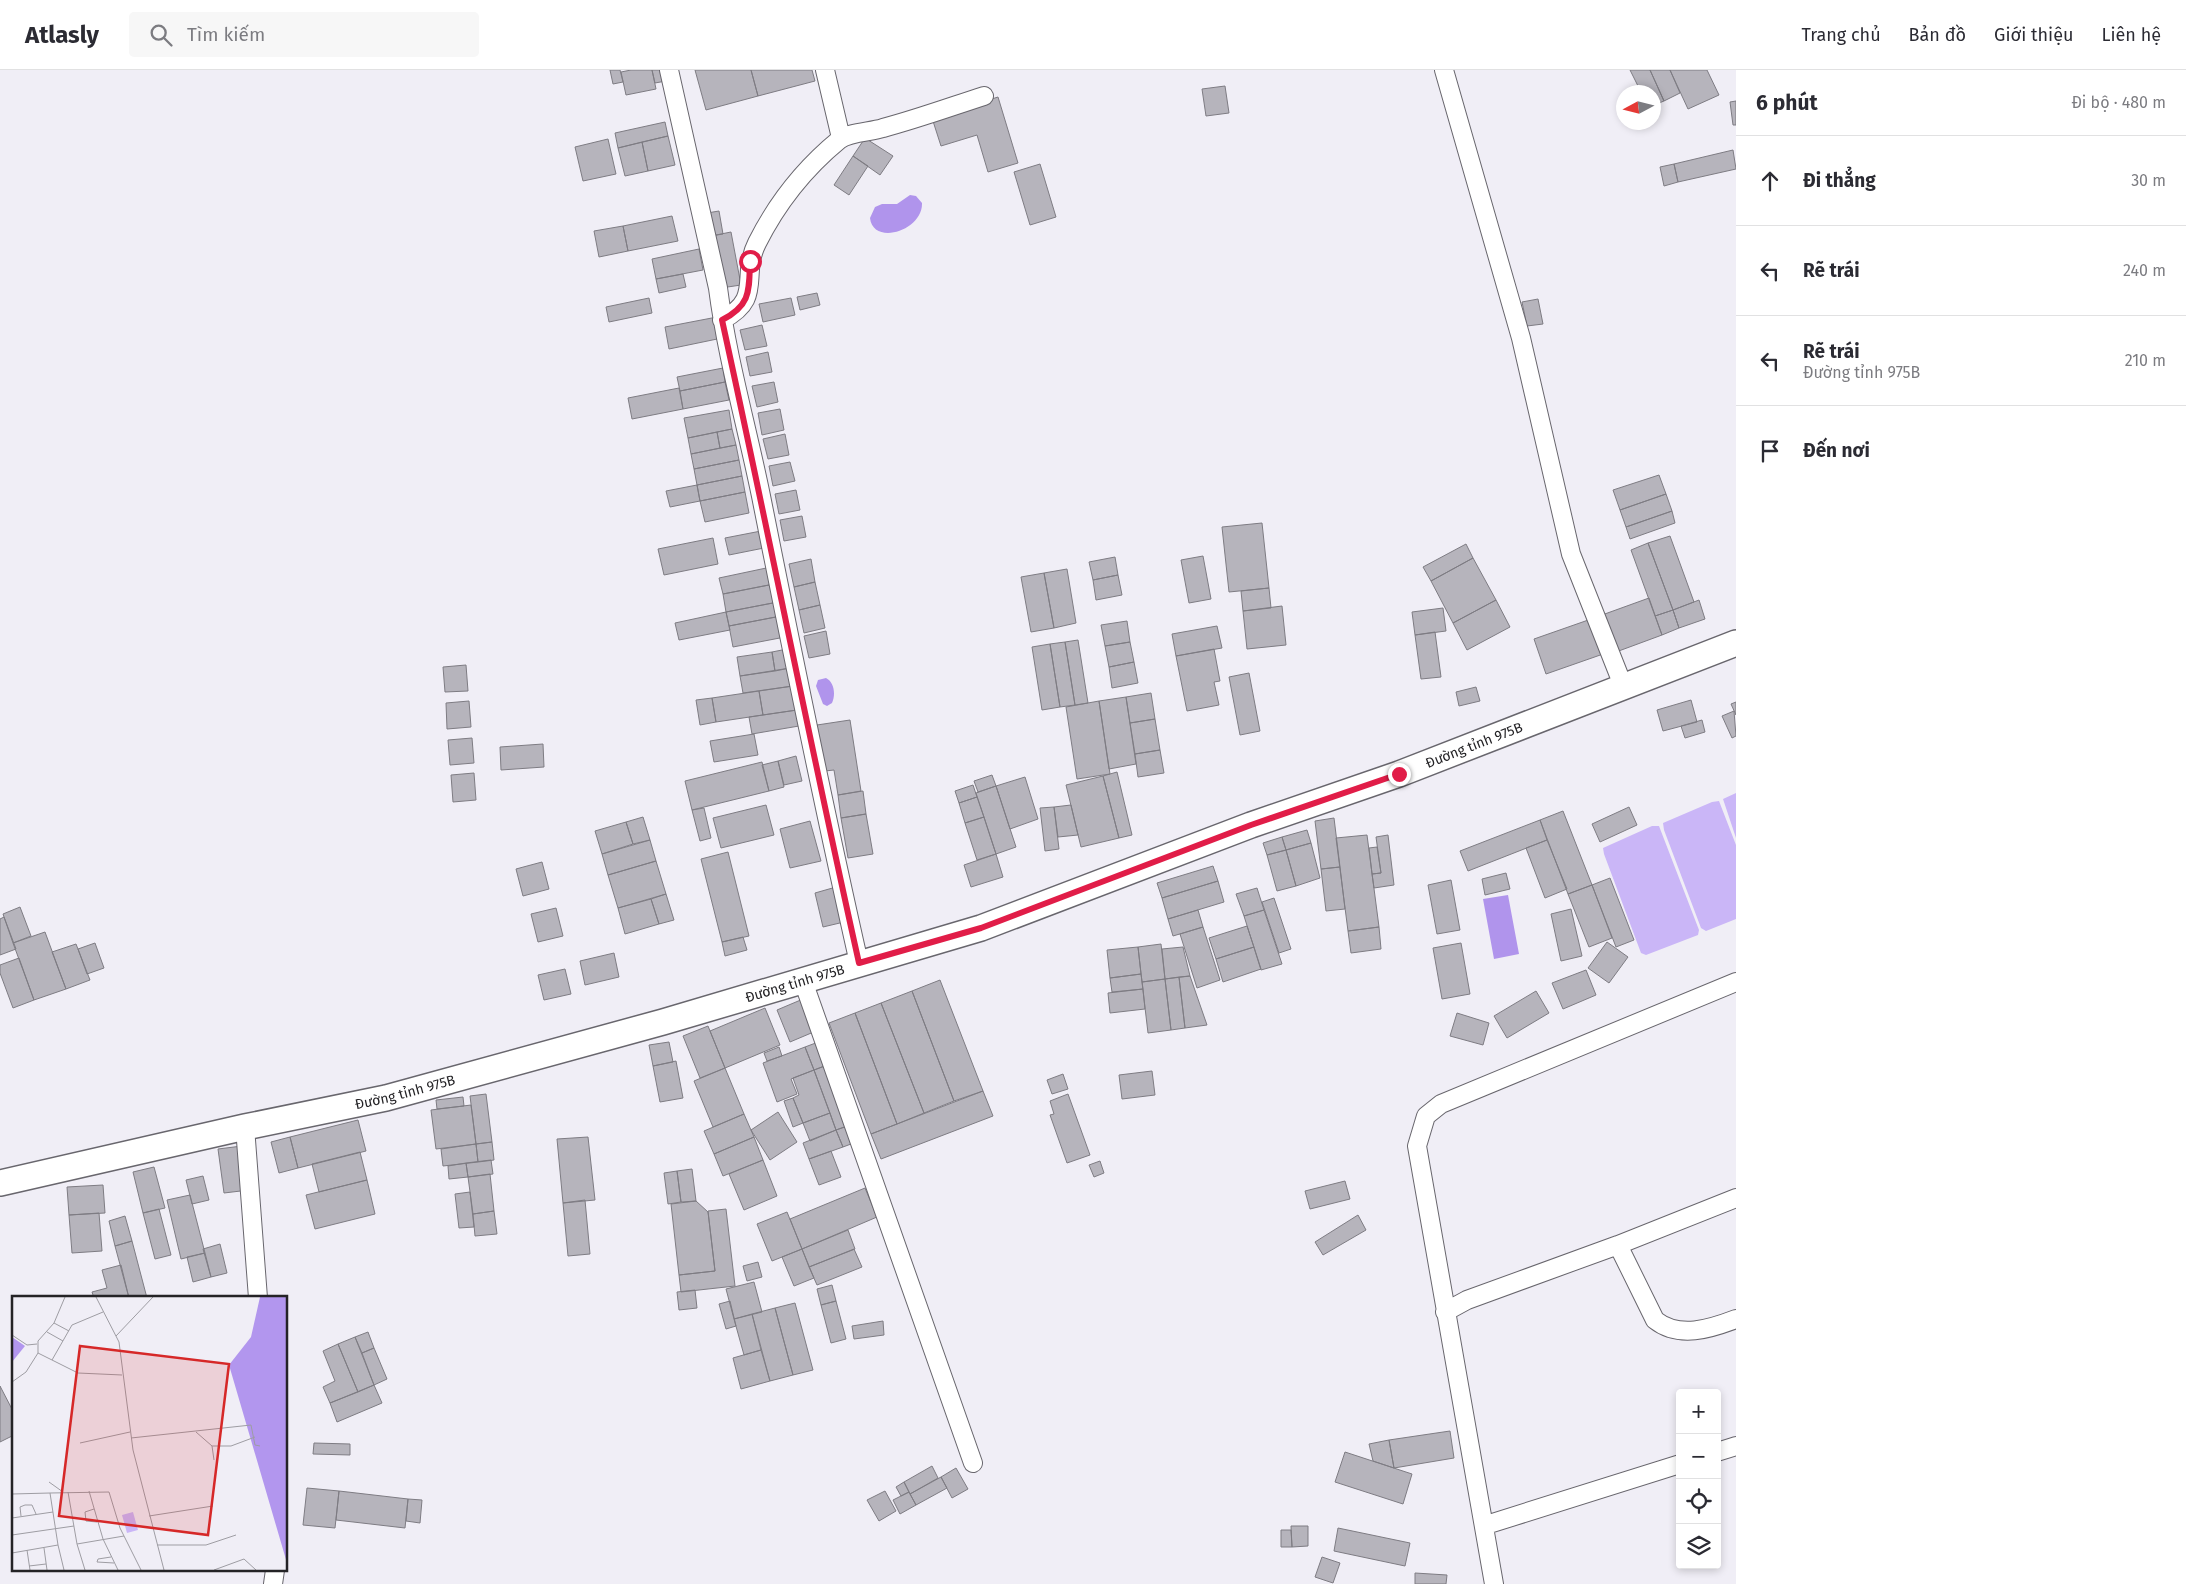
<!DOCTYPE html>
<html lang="vi">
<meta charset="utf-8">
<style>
:root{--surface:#fff;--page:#f7f7f7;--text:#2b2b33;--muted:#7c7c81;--line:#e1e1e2}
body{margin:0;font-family:"Fira Sans",sans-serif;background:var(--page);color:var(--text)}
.controls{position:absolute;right:15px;bottom:15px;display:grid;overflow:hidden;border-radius:5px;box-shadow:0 2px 8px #0003}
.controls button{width:45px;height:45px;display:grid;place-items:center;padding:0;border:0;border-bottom:1px solid var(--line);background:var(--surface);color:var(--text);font:25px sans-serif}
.compass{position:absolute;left:1616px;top:15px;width:45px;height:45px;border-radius:50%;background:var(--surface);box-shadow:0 2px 8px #0003;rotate:263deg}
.stop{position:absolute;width:15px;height:15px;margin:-11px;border:4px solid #e11d48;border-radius:50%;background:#fff}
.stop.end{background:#e11d48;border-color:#fff;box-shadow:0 1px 5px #0008}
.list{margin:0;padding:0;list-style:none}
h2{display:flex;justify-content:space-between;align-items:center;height:65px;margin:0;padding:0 20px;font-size:21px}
h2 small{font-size:16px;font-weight:400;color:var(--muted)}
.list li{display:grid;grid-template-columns:32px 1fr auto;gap:15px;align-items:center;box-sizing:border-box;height:90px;padding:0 20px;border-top:1px solid var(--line)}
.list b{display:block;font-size:19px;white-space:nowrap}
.list p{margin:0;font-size:16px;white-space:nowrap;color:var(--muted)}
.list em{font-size:16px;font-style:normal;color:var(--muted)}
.icon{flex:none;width:28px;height:28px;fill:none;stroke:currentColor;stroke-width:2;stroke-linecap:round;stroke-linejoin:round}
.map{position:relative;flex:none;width:1736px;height:1514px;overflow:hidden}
header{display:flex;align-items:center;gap:30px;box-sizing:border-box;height:70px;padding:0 25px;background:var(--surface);border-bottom:1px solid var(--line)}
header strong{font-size:24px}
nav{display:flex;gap:28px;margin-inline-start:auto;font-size:18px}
.search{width:350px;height:45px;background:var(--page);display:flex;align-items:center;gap:12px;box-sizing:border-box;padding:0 18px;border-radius:5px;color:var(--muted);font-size:19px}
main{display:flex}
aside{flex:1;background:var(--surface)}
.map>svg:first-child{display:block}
.green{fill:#cab6f7}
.water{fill:#b094ec}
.building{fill:#b6b4bc;stroke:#7e7c83}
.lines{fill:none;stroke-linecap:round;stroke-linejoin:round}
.street-casing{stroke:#68666d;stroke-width:20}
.secondary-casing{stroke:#68666d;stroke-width:28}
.street{stroke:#fff;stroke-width:18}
.secondary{stroke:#fff;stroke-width:25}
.route{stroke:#e11d48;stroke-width:6}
.labels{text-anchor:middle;stroke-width:4.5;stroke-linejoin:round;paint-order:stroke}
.street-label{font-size:14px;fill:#242326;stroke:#fff}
.inset-road{fill:none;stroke:#9e9da3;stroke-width:1}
.view{fill:#d62828;fill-opacity:0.15;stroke:#d62828;stroke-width:2.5}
.inset-edge{fill:none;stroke:#242326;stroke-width:2.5}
</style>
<header>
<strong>Atlasly</strong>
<div class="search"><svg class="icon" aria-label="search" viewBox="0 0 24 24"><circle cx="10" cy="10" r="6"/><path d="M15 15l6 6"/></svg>Tìm kiếm</div>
<nav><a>Trang chủ</a><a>Bản đồ</a><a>Giới thiệu</a><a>Liên hệ</a></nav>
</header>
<main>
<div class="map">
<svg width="1736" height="1514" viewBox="0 0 1736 1514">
<rect width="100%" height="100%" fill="#f0eef6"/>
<!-- green -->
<path class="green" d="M1736 723V768L1723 729Z
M1719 731 1736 775V849L1706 861 1701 858 1664 760 1663 753 1712 732Z
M1652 756H1659L1699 860 1698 865 1646 885 1641 883 1604 784 1603 778Z"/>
<!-- water -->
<path class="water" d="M910 125 916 126 922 133C923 161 873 176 870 148L875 137 882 134H897Z
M826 608C834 612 836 624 832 633L827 636 823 634 816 616 818 610Z
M1508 825 1519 884 1494 889 1483 829Z"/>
<!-- building -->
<path class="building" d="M610 0H620L623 12 613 14Z
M631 0H652L656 19 626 25 621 2Z
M652 0H663L666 11 655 13Z
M695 0H751L758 26 706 40Z
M751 0H812L815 11 758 26Z
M1630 0H1650L1664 31 1654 35V22H1641Z
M1650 0H1670L1680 23 1664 31Z
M1670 0H1707L1719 25 1688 39Z
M1225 16 1229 43 1206 46 1202 19Z
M998 27 1018 93 988 102 977 65 941 76 932 48Z
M1736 31V55H1733L1730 32Z
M665 52 668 66 618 78 615 63Z
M668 66 675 95 648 101 642 72Z
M865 68 893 86 880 105 853 86Z
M608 69 616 104 583 111 575 77Z
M642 72 648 101 625 106 618 78Z
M1733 80 1736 99 1678 112 1674 94Z
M853 86 868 96 849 125 834 115Z
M1040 94 1056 147 1030 155 1014 102Z
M1674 94 1678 112 1664 116 1660 97Z
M719 141 723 164 711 166 707 143Z
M672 146 678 171 628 181 623 156Z
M623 156 628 181 599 187 594 161Z
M731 162 741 215 721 218 711 166Z
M699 179 703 200 656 209 652 189Z
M683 204 686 217 659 223 656 209Z
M817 223 820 235 800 240 797 227Z
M649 228 652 243 609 252 606 237Z
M791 228 795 245 763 252 759 234Z
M1538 229 1543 254 1527 256 1522 232Z
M717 247 722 268 669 279 665 257Z
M762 255 767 276 745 280 740 260Z
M768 282 772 302 750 306 746 287Z
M723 298 725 312 680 321 677 307Z
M725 312 729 330 683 339 680 321Z
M774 312 778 332 757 337 752 316Z
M679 318 683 339 632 349 628 328Z
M780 339 784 360 762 365 758 343Z
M729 340 732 359 688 368 684 348Z
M732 359 736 375 720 378 717 362Z
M717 362 720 378 691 384 688 368Z
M785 364 789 385 768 389 763 369Z
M736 375 739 390 694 399 691 384Z
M739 390 742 406 697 415 694 399Z
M790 392 795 411 773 416 769 396Z
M1659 405 1666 424 1620 440 1613 420Z
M742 406 745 422 700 431 697 415Z
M697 415 700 431 670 437 666 421Z
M796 420 800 440 779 444 775 424Z
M745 422 749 443 705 452 700 431Z
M1666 424 1672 441 1626 457 1620 440Z
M1672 441 1675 453 1630 469 1626 457Z
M802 446 806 467 784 471 780 450Z
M1262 453 1269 518 1229 522 1222 457Z
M761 461 764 478 729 485 725 468Z
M1670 466 1694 532 1673 540 1648 473Z
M713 468 718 494 664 505 658 479Z
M1648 473 1673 540 1655 546 1631 480Z
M1466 474 1473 488 1431 511 1423 497Z
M1203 486 1211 529 1189 533 1181 490Z
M1115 487 1118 505 1093 510 1089 492Z
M1473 488 1496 530 1453 553 1431 511Z
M811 489 815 512 794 517 789 494Z
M771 497 774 514 723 524 719 508Z
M1067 499 1076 553 1054 558 1044 503Z
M1044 503 1054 558 1031 562 1021 507Z
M1118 505 1122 525 1096 530 1093 510Z
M815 512 820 535 799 540 794 517Z
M774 514 778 532 726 542 723 524Z
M1269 518 1271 538 1243 541 1241 521Z
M1649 528 1662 565 1616 582 1602 545Z
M1496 530 1510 557 1467 580 1453 553Z
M1699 530 1705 549 1679 558 1673 540Z
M778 532 781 546 729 556 726 542Z
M820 535 825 558 804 563 799 540Z
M1282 536 1286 575 1247 579 1243 541Z
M1443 538 1446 561 1415 565 1412 542Z
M1673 540 1679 558 1662 565 1655 546Z
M726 542 730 560 679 570 675 553Z
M781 546 785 567 733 577 729 556Z
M1594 548 1606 583 1546 604 1534 569Z
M1127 551 1130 572 1105 576 1101 555Z
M1217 556 1222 578 1176 586 1172 564Z
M826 561 830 584 809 588 804 566Z
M1435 562 1441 607 1421 609 1415 565Z
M1078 570 1088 633 1075 635 1065 572Z
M1065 572 1075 635 1060 637 1050 574Z
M1130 572 1134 592 1109 597 1105 576Z
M1050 574 1060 637 1042 640 1032 577Z
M787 579 790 598 775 601 772 582Z
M1214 579 1220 611 1214 612 1219 635 1187 641 1176 586Z
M772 582 775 601 740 606 737 587Z
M1134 592 1138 613 1112 618 1109 597Z
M466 595 468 621 445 622 443 597Z
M790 598 793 616 743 623 740 606Z
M1249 603 1260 661 1240 665 1229 607Z
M793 616 797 640 763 645 759 621Z
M1476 617 1480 631 1459 636 1456 622Z
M759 621 763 645 716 652 712 628Z
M1151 623 1155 649 1130 653 1126 627Z
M1126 627 1136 694 1109 699 1099 631Z
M712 628 716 652 700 655 696 630Z
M1691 630 1697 652 1663 661 1657 640Z
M469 631 471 657 447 659 446 633Z
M1099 631 1110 704 1077 709 1066 637Z
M1736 632V645L1731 634Z
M797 640 799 656 752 664 749 647Z
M1734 641 1736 666 1732 668 1722 646Z
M1155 649 1160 680 1135 684 1130 653Z
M850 650 861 721 838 725 834 700 825 701 817 655Z
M1702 650 1705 662 1685 668 1681 656Z
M754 664 758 685 714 692 710 671Z
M472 668 474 693 450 695 448 670Z
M543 674 544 697 501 700 500 677Z
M1160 680 1164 703 1138 707 1135 684Z
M796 686 802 711 784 715 778 691Z
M778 691 784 717 769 721 762 695Z
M762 692 769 721 692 740 685 711Z
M1117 702 1132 765 1119 768 1103 706Z
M474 703 476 730 453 732 451 705Z
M992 705 996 716 978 722 974 711Z
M1103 706 1119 768 1081 777 1066 715Z
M1025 707 1038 749 1010 759 996 716Z
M973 715 977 727 959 733 955 721Z
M996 716 1016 777 996 784 976 723Z
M863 721 866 744 841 748 838 725Z
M977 727 984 747 965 753 959 733Z
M766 735 774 765 721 778 713 748Z
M1071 735 1078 765 1058 767 1054 737Z
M1054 737 1059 779 1045 781 1040 738Z
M1629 737 1637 755 1600 772 1592 754Z
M704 738 711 768 700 771 692 740Z
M1563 741 1592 815 1568 824 1540 750Z
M866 744 873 784 848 788 841 748Z
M643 747 650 770 633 774 626 752Z
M984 747 996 784 977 790 965 753Z
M1334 748 1340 797 1321 799 1315 751Z
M1540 750 1547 770 1468 801 1460 781Z
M810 751 821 791 790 798 780 759Z
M626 752 633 774 602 784 595 761Z
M1307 760 1311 773 1286 780 1282 767Z
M1367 765 1379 857 1348 861 1336 768Z
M1388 765 1394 815 1374 818 1372 804 1381 803 1376 767Z
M1282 767 1286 780 1267 785 1263 773Z
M650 770 656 791 608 805 602 784Z
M1547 770 1567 819 1545 828 1526 778Z
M1311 773 1320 808 1296 816 1286 780Z
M1377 777 1381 803 1372 804 1369 778Z
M1286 780 1296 816 1277 821 1267 785Z
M728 782 749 866 722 872 701 789Z
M996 784 1003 807 971 817 964 795Z
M656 791 666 824 618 838 608 805Z
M542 792 549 819 523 826 516 799Z
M1213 796 1218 811 1162 828 1157 813Z
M1340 797 1345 839 1326 841 1321 799Z
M1506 803 1510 819 1485 825 1482 809Z
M1610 808 1634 870 1616 877 1592 815Z
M1451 810 1460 860 1437 864 1428 815Z
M1218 811 1224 832 1168 849 1162 828Z
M1592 815 1612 868 1589 877 1568 824Z
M836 817 844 852 823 857 815 823Z
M1257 818 1264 840 1244 846 1236 824Z
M666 824 674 850 659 854 651 829Z
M1274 828 1291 879 1279 883 1262 832Z
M651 829 659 854 625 864 618 838Z
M20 837 31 866 13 873 3 844Z
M556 838 563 866 538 872 531 844Z
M1571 839 1582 886 1561 891 1551 844Z
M1198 840 1203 857 1173 866 1168 849Z
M1264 840 1282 894 1261 900 1244 846Z
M4 847 16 879 0 885V849Z
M1247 856 1254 877 1216 889 1209 868Z
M1203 857 1220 910 1197 918 1180 864Z
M1379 857 1381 879 1351 883 1348 861Z
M45 862 66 919 34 930 13 873Z
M743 867 747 880 725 886 722 872Z
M1607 872 1628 887 1609 913 1588 898Z
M95 873 104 898 87 904 78 879Z
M1461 873 1470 924 1442 929 1433 878Z
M76 874 90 910 66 919 52 882Z
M1161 874 1165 909 1142 912 1138 877Z
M1138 877 1141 904 1110 908 1107 880Z
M1183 877 1190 906 1165 909 1162 879Z
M1254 877 1261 899 1223 912 1216 889Z
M614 883 619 907 585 915 580 891Z
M19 888 34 930 13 938 0 903V895Z
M565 899 571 924 544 930 538 905Z
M1586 900 1596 925 1563 939 1552 913Z
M1141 904 1143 919 1112 922 1110 908Z
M1190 906 1207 955 1185 958 1179 907Z
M1179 907 1185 958 1171 960 1165 909Z
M1165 909 1171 960 1148 963 1142 912Z
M940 910 983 1021 954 1031 912 921Z
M1143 919 1145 939 1110 943 1108 923Z
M912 921 954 1031 924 1043 881 933Z
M1536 921 1549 943 1507 968 1494 946Z
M803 929 816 961 790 972 777 940Z
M881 933 924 1043 897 1054 855 943Z
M765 938 780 975 725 998 710 961Z
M855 943 897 1054 871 1064 829 953Z
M1457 943 1489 953 1483 975 1450 966Z
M708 956 725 998 700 1008 683 966Z
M821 971 830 994 814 1000 805 977Z
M669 972 673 992 653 996 649 975Z
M779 977 782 986 767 991 764 983Z
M805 977 814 1000 791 1009 797 1024 777 1032 763 993Z
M676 991 683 1028 660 1032 653 996Z
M830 994 853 1054 836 1060 814 1000Z
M725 998 744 1044 713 1057 694 1011Z
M814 1000 830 1043 803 1053 793 1028 799 1025 793 1008Z
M1152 1001 1155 1025 1122 1029 1119 1005Z
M1063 1004 1068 1019 1052 1024 1047 1010Z
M983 1021 993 1046 881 1089 871 1064Z
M486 1024 492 1072 476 1074 470 1026Z
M1068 1024 1090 1085 1067 1093 1050 1045 1054 1044 1050 1031Z
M463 1027 464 1036 437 1039 436 1030Z
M793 1028 803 1053 793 1057 784 1031Z
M471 1035 476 1074 436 1079 431 1040Z
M778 1042 797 1072 770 1090 751 1060Z
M830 1043 836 1060 810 1071 803 1053Z
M744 1044 754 1067 714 1084 704 1061Z
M358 1050 366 1081 298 1098 290 1067Z
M853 1054 859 1071 843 1077 836 1060Z
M836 1060 843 1077 809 1089 803 1073Z
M290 1067 298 1098 279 1103 271 1072Z
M588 1067 595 1130 563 1133 557 1069Z
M754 1067 763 1090 723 1106 714 1084Z
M492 1072 494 1090 478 1092 476 1074Z
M476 1074 478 1092 443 1096 441 1079Z
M242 1076 249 1120 224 1123 218 1079Z
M831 1081 841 1107 819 1115 809 1089Z
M360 1082 367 1110 319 1122 312 1094Z
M491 1090 493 1104 468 1107 466 1093Z
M763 1090 777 1126 744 1140 729 1104Z
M1100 1091 1104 1103 1094 1107 1089 1095Z
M466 1093 468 1107 449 1109 448 1096Z
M154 1097 165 1138 143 1143 133 1102Z
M692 1099 696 1131 681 1132 677 1101Z
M677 1101 681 1132 668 1134 664 1103Z
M490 1104 494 1141 473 1144 468 1107Z
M203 1106 209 1130 192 1134 186 1110Z
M367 1110 375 1144 315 1159 306 1125Z
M1345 1111 1350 1129 1310 1139 1305 1121Z
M103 1115 105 1143 69 1145 67 1117Z
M865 1118 877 1147 802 1179 790 1149Z
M470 1122 474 1157 459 1158 455 1124Z
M190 1125 205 1183 181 1189 167 1130Z
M585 1130 590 1184 568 1186 563 1133Z
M696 1131 708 1142 715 1201 679 1205 671 1134Z
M159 1139 171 1185 155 1189 143 1143Z
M726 1139 735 1216 681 1222 679 1205 715 1201 708 1141Z
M494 1141 497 1164 475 1166 473 1144Z
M787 1142 802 1179 772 1191 757 1154Z
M99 1143 102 1181 72 1183 69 1145Z
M1358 1145 1366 1160 1323 1185 1315 1172Z
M125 1146 132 1171 115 1176 109 1151Z
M848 1160 855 1179 809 1197 802 1179Z
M132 1171 147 1228H129L115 1176Z
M220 1174 227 1203 211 1207 203 1179Z
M802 1179 814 1208 794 1216 782 1187Z
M854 1179 862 1197 817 1215 809 1197Z
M205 1183 211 1207 193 1212 187 1187Z
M758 1192 762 1207 747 1211 743 1196Z
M121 1195 129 1228H94L92 1222 107 1218 102 1200Z
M754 1212 762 1242 734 1249 726 1219Z
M832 1215 836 1231 821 1235 817 1219Z
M695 1220 697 1238 679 1240 677 1222Z
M730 1231 736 1256 726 1259 719 1234Z
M836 1231 846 1269 831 1273 821 1235Z
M795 1233 813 1300 793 1305 775 1238Z
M775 1238 793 1305 770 1311 752 1244Z
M752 1244 761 1280 744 1285 734 1249Z
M883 1251 884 1265 854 1269 852 1256Z
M368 1262 374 1278 362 1283 355 1267Z
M355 1267 374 1315 358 1322 338 1274Z
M338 1274 358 1322 330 1333 323 1317 335 1311 323 1281Z
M374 1278 387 1309 374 1315 362 1283Z
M761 1280 770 1311 741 1319 733 1288Z
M374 1315 382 1333 337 1352 330 1333Z
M0 1316 14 1343V1365L0 1372Z
M1450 1361 1454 1388 1394 1398 1389 1370Z
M1389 1370 1394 1398 1373 1391 1369 1374Z
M314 1373 350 1374V1385L313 1384Z
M1345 1382 1412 1404 1403 1434 1335 1412Z
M932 1396 938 1408 910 1424 904 1412Z
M956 1398 968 1419 952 1428 941 1407Z
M941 1407 947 1418 916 1435 910 1424Z
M904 1412 909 1422 901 1426 896 1417Z
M307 1418 339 1421 335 1458 303 1455Z
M339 1421 408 1429 405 1458 336 1450Z
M885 1421 896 1441 879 1451 867 1430Z
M909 1422 916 1435 900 1444 893 1430Z
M408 1429 422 1430 420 1453 406 1451Z
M1291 1456H1308V1476L1292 1477Z
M1338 1458 1410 1473 1405 1496 1334 1481Z
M1281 1460H1291L1292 1477H1281Z
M1322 1487 1340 1493 1333 1513 1315 1507Z
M1415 1503 1447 1505 1446 1514H1415Z"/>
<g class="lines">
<defs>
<path id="street" d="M669 0 718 218C727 288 747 357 761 426 792 582 824 738 859 893
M825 0 841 68
M1444 0 1521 268 1571 484 1624 618
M722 250C764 228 740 207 757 173 777 133 805 98 839 70 849 62 871 62 883 58 917 49 950 37 984 26
M803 911 973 1393
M245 1057 258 1228
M1618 1175 1655 1250C1679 1269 1710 1259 1736 1249
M1445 1242 1467 1230 1618 1175 1736 1128
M1717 1382 1736 1376
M1486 1455 1680 1394
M273 1514 275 1500
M1494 1514 1417 1076 1426 1046 1441 1034 1736 912"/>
<g id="secondary">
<path id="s1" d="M0 1113 245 1057 386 1028 663 952 981 858 1251 755 1399 704 1736 573"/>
</g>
</defs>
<!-- street casing -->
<use href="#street" class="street-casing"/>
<!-- secondary casing -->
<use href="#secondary" class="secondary-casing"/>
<!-- street -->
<use href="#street" class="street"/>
<!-- secondary -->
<use href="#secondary" class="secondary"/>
</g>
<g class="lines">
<!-- route -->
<path class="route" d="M750 191C749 221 751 235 722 250 769 464 811 679 859 893L981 858 1251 755 1399 704"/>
</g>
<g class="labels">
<!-- street labels -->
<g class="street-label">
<text dy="5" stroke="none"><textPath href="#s1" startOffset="1540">Đường tỉnh 975B</textPath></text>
<text dy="5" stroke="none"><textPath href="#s1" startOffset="820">Đường tỉnh 975B</textPath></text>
<text dy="5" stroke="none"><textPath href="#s1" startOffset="415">Đường tỉnh 975B</textPath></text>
</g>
</g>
<!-- overview -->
<g transform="translate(12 1226)">
<rect width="275" height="275" fill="#f0eef6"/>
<path d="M121 216 126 234 115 237 110 219Z" fill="#cab6f7"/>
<path d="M248 1H275V267L217 69 239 41ZM0 41 13 50 0 66Z" fill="#b296ee"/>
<path class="inset-road" d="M84 1 107 46 121 154 152 274M42 27 57 35M35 36 51 45M0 39 15 49 25 48M104 40 141 1M26 57V45L42 27 53 1M40 64 60 29 91 16M0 86 14 76 26 57 66 77 110 79M184 136 200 150 202 164M119 142 239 129 243 149 248 150M68 147 118 136M200 150H219L243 141M37 186 51 196M77 195 91 243 106 274M56 196 65 248 112 240M38 197 97 196 108 232 129 274M0 198 38 197 46 249M82 213 73 216 74 225 85 226M9 220 8 211 13 209H20L24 218M137 220 201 210M0 222 41 216M0 239 62 230M65 248 73 274M145 249H194L224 239M32 252 35 274M15 254 18 274M0 257 46 249 52 274M99 261 86 263 85 266 102 267M17 270 34 268M202 274 232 263 244 274"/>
<path class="view" d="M68 50 217 68 196 239 47 220Z"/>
<rect width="275" height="275" class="inset-edge"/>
</g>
</svg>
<div class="controls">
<button>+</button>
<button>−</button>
<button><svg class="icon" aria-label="locate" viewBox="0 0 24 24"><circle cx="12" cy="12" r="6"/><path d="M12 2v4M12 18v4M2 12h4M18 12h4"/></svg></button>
<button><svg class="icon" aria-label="layers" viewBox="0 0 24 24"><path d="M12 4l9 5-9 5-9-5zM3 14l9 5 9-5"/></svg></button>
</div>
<svg class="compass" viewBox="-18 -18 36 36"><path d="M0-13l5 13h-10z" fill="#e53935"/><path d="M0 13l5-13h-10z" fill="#7c7c81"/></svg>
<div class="stop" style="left:750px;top:191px"></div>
<div class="stop end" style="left:1399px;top:704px"></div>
</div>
<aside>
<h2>6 phút<small>Đi bộ · 480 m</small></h2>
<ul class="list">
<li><svg class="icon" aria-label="ahead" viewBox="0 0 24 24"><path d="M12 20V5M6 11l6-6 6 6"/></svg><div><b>Đi thẳng</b></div><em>30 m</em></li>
<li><svg class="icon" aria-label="left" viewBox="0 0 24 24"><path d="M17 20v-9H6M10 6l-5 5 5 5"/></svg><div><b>Rẽ trái</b></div><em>240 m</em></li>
<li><svg class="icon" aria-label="left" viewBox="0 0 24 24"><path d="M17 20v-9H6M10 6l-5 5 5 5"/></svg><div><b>Rẽ trái</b><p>Đường tỉnh 975B</p></div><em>210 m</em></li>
<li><svg class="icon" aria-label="arrive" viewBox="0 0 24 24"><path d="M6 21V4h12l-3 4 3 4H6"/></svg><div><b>Đến nơi</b></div></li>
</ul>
</aside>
</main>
